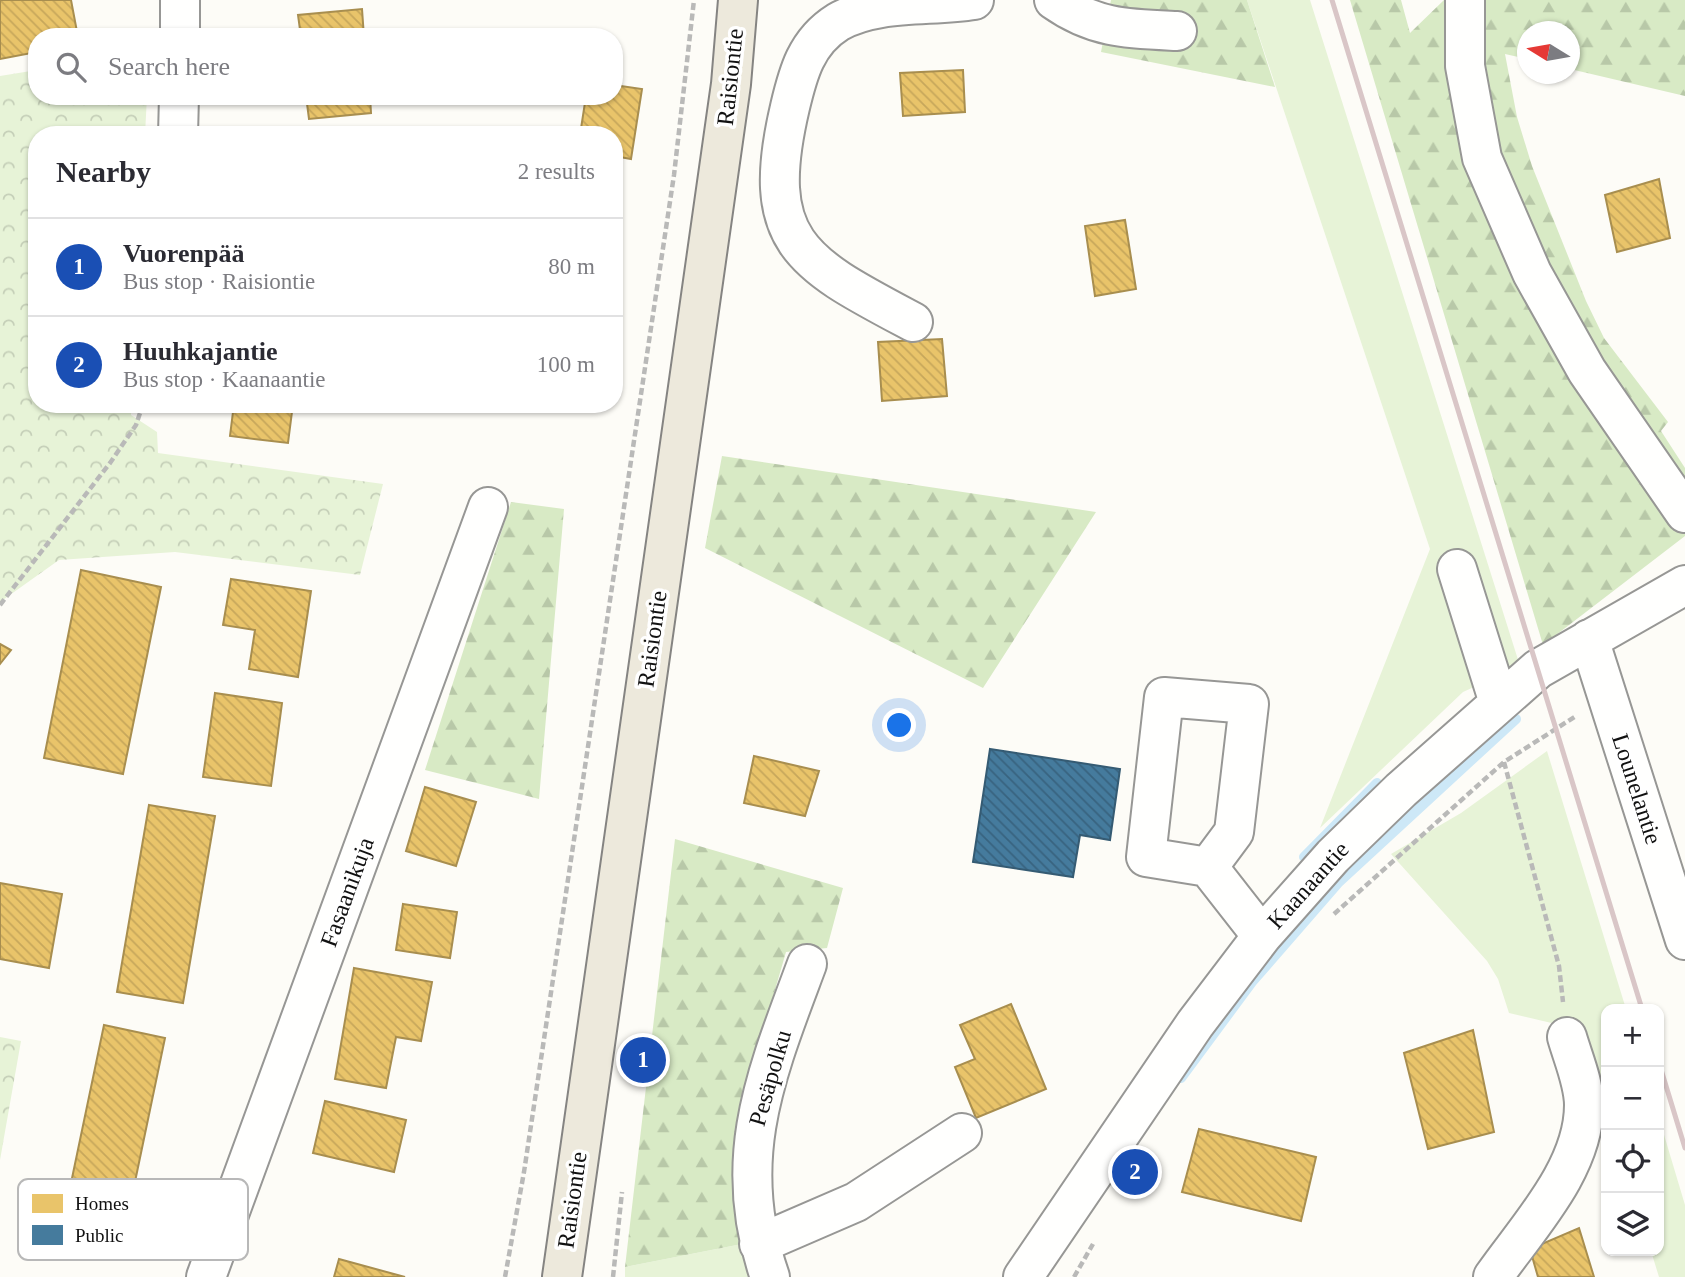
<!DOCTYPE html>
<meta charset="utf-8">
<style>
:root{--surface:#fff;--page:#f2f2f3;--text:#2b2b33;--muted:#7c7c81;--line:#e1e1e2;--accent:#db2777}
body{margin:0;font-family:"Times New Roman",serif;background:var(--page);color:var(--text)}
.controls{position:absolute;right:21px;bottom:21px;display:grid;overflow:hidden;border-radius:14px;box-shadow:0 2px 5px #0004}
.controls button{width:63px;height:63px;display:grid;place-items:center;padding:0;border:0;border-bottom:2px solid var(--line);background:var(--surface);color:var(--text);font:35px sans-serif}
.compass{position:absolute;left:1517px;top:21px;width:63px;height:63px;border-radius:50%;background:var(--surface);box-shadow:0 2px 5px #0004;rotate:281deg}
.you{position:absolute;left:900px;top:726px;width:24px;height:24px;margin:-18px;border:5px solid #fff;border-radius:50%;background:#1a73e8;box-shadow:0 0 0 10px #1a73e833}
.badge{display:grid;place-items:center;width:46px;height:46px;border-radius:50%;background:var(--accent);color:#fff;font-size:23px;font-weight:700}
.pin{position:absolute;translate:-50% -50%;border:4px solid #fff;box-shadow:0 2px 7px #0006}
.list{margin:0;padding:0;list-style:none}
h2{display:flex;justify-content:space-between;align-items:center;height:91px;margin:0;padding:0 28px;font-size:30px}
h2 small{font-size:23px;font-weight:400;color:var(--muted)}
.list li{display:grid;grid-template-columns:46px 1fr auto;gap:21px;align-items:center;box-sizing:border-box;height:98px;padding:0 28px;border-top:2px solid var(--line)}
.list b{display:block;font-size:26px;white-space:nowrap}
.list p{margin:0;font-size:23px;white-space:nowrap;color:var(--muted)}
.list em{font-size:23px;font-style:normal;color:var(--muted)}
.icon{flex:none;width:38px;height:38px;fill:none;stroke:currentColor;stroke-width:2;stroke-linecap:round;stroke-linejoin:round}
.map{position:relative;flex:none;width:1685px;height:1277px;overflow:hidden}
.search{position:absolute;background:var(--surface);box-shadow:0 2px 5px #0004;left:28px;top:28px;width:595px;height:77px;display:flex;align-items:center;gap:18px;box-sizing:border-box;padding:0 24px;border-radius:28px;color:var(--muted);font-size:26px}
.panel{position:absolute;background:var(--surface);box-shadow:0 2px 5px #0004;left:28px;top:126px;width:595px;height:287px;border-radius:28px}
.map>svg:first-child{display:block}
.grass{fill:#e7f3d7}
.forest{fill:url(#forest-firs)}
.park{fill:url(#park-crowns)}
.homes{fill:url(#homes-back-hatch);stroke:#a88e4f;stroke-width:2}
.public{fill:url(#public-back-hatch);stroke:#355b73;stroke-width:2}
.lines{fill:none;stroke-linecap:round;stroke-linejoin:round}
.stream{stroke:#cde8f7;stroke-width:10}
.minor-casing{stroke:#979795;stroke-width:42}
.major-casing{stroke:#858482;stroke-width:42}
.path{stroke:#b9b9b8;stroke-width:4.5;stroke-dasharray:7 3.5;stroke-linecap:butt}
.minor{stroke:#fffffe;stroke-width:38}
.major{stroke:#ede9dc;stroke-width:38}
.rail{stroke:#d9c6c7;stroke-width:5}
.labels{text-anchor:middle;stroke-width:7;stroke-linejoin:round;paint-order:stroke}
.street-label{font-size:24px;fill:#111;stroke:#fff}
.key{fill:#fff;stroke:#b8b8b8;stroke-width:2}
.key-label{font-size:19px;fill:#111}
</style>
<div class="map">
<svg width="1685" height="1277" viewBox="0 0 1685 1277">
<defs>
<pattern id="forest-firs" width="22" height="20" patternUnits="userSpaceOnUse" patternTransform="scale(1.75)"><rect width="22" height="20" fill="#d8eac5"/><path d="M5 1l3.5 6h-7zM16 11l3.5 6h-7z" fill="#b8c8a8"/></pattern>
<pattern id="park-crowns" width="20" height="18" patternUnits="userSpaceOnUse" patternTransform="scale(1.75)"><rect width="20" height="18" fill="#e7f3d7"/><path d="M2 6a3 3 0 1 1 6 0M12 15a3 3 0 1 1 6 0" fill="none" stroke="#c5cfb8"/></pattern>
<pattern id="homes-back-hatch" width="6" height="6" patternUnits="userSpaceOnUse" patternTransform="scale(1.75)"><rect width="6" height="6" fill="#e9c46a"/><path d="M-1 5l2 2M0 0l6 6M5-1l2 2" fill="none" stroke="#c7a75b"/></pattern>
<pattern id="public-back-hatch" width="6" height="6" patternUnits="userSpaceOnUse" patternTransform="scale(1.75)"><rect width="6" height="6" fill="#457b9d"/><path d="M-1 5l2 2M0 0l6 6M5-1l2 2" fill="none" stroke="#38637f"/></pattern>
</defs>
<rect width="100%" height="100%" fill="#fdfcf7"/>
<!-- grass -->
<path class="grass" d="M1247 0H1310L1520 666 1463 692 1320 828 1430 549Z
M1547 751 1626 1009H1606V1109L1581 1030 1509 1013 1498 979 1487 961 1391 854 1461 813Z
M1659 1118 1685 1205V1277H1659L1651 1251H1659Z
M747 1243 758 1277H625V1267Z"/>
<!-- forest -->
<path class="forest" d="M1111 0H1247L1275 87 1101 52Z
M1350 0H1401L1410 33 1444 0H1685V96L1570 69V32H1528L1527 59 1505 54 1517 117 1532 166 1586 301 1604 338 1668 422 1661 431 1685 468V536L1543 645Z
M722 456 1096 512 983 688 705 548Z
M511 502 564 509 539 799 425 770Z
M675 839 843 888 827 948 786 952 752 1069 747 1243 625 1267Z"/>
<!-- park -->
<path class="park" d="M37 70V96H147L145 135H37V404H131V415L157 432 158 453 383 484 360 575 175 552 59 560 0 602V76Z
M0 1037 21 1041 0 1160Z"/>
<!-- homes -->
<path class="homes" d="M0 0H71L78 37H37V52L0 59Z
M362 9 364 37H301L298 15Z
M963 70 965 112 903 116 900 73Z
M614 85 642 89 631 159 614 156V135H580L586 96H614Z
M306 96H370L371 113 309 119Z
M1659 179 1670 238 1617 252 1605 195Z
M1125 220 1136 289 1095 296 1085 226Z
M942 339 947 396 882 401 878 342Z
M234 404H293L288 443 230 436Z
M81 570 161 587 123 774 44 758Z
M231 579 311 591 298 677 249 669 255 630 223 625Z
M0 644 11 650 0 664Z
M215 693 282 703 271 786 203 777Z
M754 756 819 771 805 816 744 803Z
M425 787 476 802 456 866 406 851Z
M149 805 215 816 183 1003 117 992Z
M0 883 62 894 49 968 0 959Z
M403 904 457 912 450 958 396 950Z
M354 968 432 982 421 1041 396 1037 386 1088 335 1079Z
M1011 1004 1046 1089 976 1118 955 1067 975 1059 960 1025Z
M104 1025 165 1038 132 1196 71 1183Z
M1473 1030 1494 1132 1428 1149 1404 1053Z
M325 1101 406 1120 394 1172 313 1153Z
M1199 1129 1316 1157 1301 1221 1182 1192Z
M1579 1228 1594 1277H1538L1530 1249Z
M339 1259 405 1277H334Z"/>
<!-- public -->
<path class="public" d="M990 749 1120 769 1110 840 1080 835 1073 877 973 862Z"/>
<g class="lines">
<!-- stream -->
<path class="stream" d="M1304 857 1377 783
M1181 1078 1252 982 1339 882 1516 719"/>
<defs>
<path id="minor" d="M1054 0C1095 29 1129 29 1177 31
M1465 0V66L1482 158 1532 273 1587 371 1685 513
M180 37V0
M178 135 179 96
M913 322C802 263 758 243 790 107 798 73 806 42 838 22 877 0 930 7 974 0
M1457 569 1499 703
M1589 639 1685 940
M1208 867 1234 832 1249 704 1164 697 1146 857 1208 867 1262 936
M759 1244 856 1202 962 1133
M206 1277 488 507
M770 1277C729 1160 766 1074 807 964
M1023 1277 1195 1024 1262 936 1333 856 1401 790 1538 669 1685 585
M1493 1277C1528 1227 1584 1169 1584 1105 1584 1083 1573 1058 1567 1037"/>
<path id="major" d="M562 1277 731 84 738 0"/>
</defs>
<!-- minor casing -->
<use href="#minor" class="minor-casing"/>
<!-- major casing -->
<use href="#major" class="major-casing"/>
<!-- path -->
<path class="path" d="M0 605 110 463 136 425 143 404
M1504 762 1559 966 1563 1002
M1334 914 1504 762 1576 716
M505 1277 524 1172 674 175 694 0
M613 1277 622 1192
M1074 1277 1093 1244"/>
<!-- minor -->
<use href="#minor" class="minor"/>
<!-- major -->
<use href="#major" class="major"/>
<!-- rail -->
<path class="rail" d="M1332 0 1642 1009
M1659 1063 1685 1148"/>
</g>
<g class="labels">
<!-- street labels -->
<g class="street-label">
<text transform="translate(730 77) rotate(-84)" y="8">Raisiontie</text>
<text transform="translate(652 639) rotate(-82)" y="8">Raisiontie</text>
<text transform="translate(1637 789) rotate(72)" y="8">Lounelantie</text>
<text transform="translate(1308 885) rotate(-48)" y="8">Kaanaantie</text>
<text transform="translate(347 892) rotate(-70)" y="8">Fasaanikuja</text>
<text transform="translate(770 1078) rotate(-74)" y="8">Pesäpolku</text>
<text transform="translate(572 1200) rotate(-82)" y="8">Raisiontie</text>
</g>
</g>
<!-- legend -->
<rect x="18" y="1179" width="230" height="81" rx="10" class="key"/>
<rect x="32" y="1194" width="31" height="19" fill="#e9c46a"/>
<rect x="32" y="1225" width="31" height="20" fill="#457b9d"/>
<g class="key-label">
<text x="75" y="1210">Homes</text>
<text x="75" y="1242">Public</text>
</g>
</svg>
<div class="controls">
<button>+</button>
<button>−</button>
<button><svg class="icon" aria-label="locate" viewBox="0 0 24 24"><circle cx="12" cy="12" r="6"/><path d="M12 2v4M12 18v4M2 12h4M18 12h4"/></svg></button>
<button><svg class="icon" aria-label="layers" viewBox="0 0 24 24"><path d="M12 4l9 5-9 5-9-5zM3 14l9 5 9-5"/></svg></button>
</div>
<svg class="compass" viewBox="-18 -18 36 36"><path d="M0-13l5 13h-10z" fill="#e53935"/><path d="M0 13l5-13h-10z" fill="#7c7c81"/></svg>
<div class="you"></div>
<div class="pin badge" style="left:643px;top:1060px;background:#1a4fb4">1</div>
<div class="pin badge" style="left:1135px;top:1172px;background:#1a4fb4">2</div>
<div class="search"><svg class="icon" aria-label="search" viewBox="0 0 24 24"><circle cx="10" cy="10" r="6"/><path d="M15 15l6 6"/></svg>Search here</div>
<section class="panel">
<h2>Nearby<small>2 results</small></h2>
<ul class="list">
<li><span class="badge" style="background:#1a4fb4">1</span><div><b>Vuorenpää</b><p>Bus stop · Raisiontie</p></div><em>80 m</em></li>
<li><span class="badge" style="background:#1a4fb4">2</span><div><b>Huuhkajantie</b><p>Bus stop · Kaanaantie</p></div><em>100 m</em></li>
</ul>
</section>
</div>
